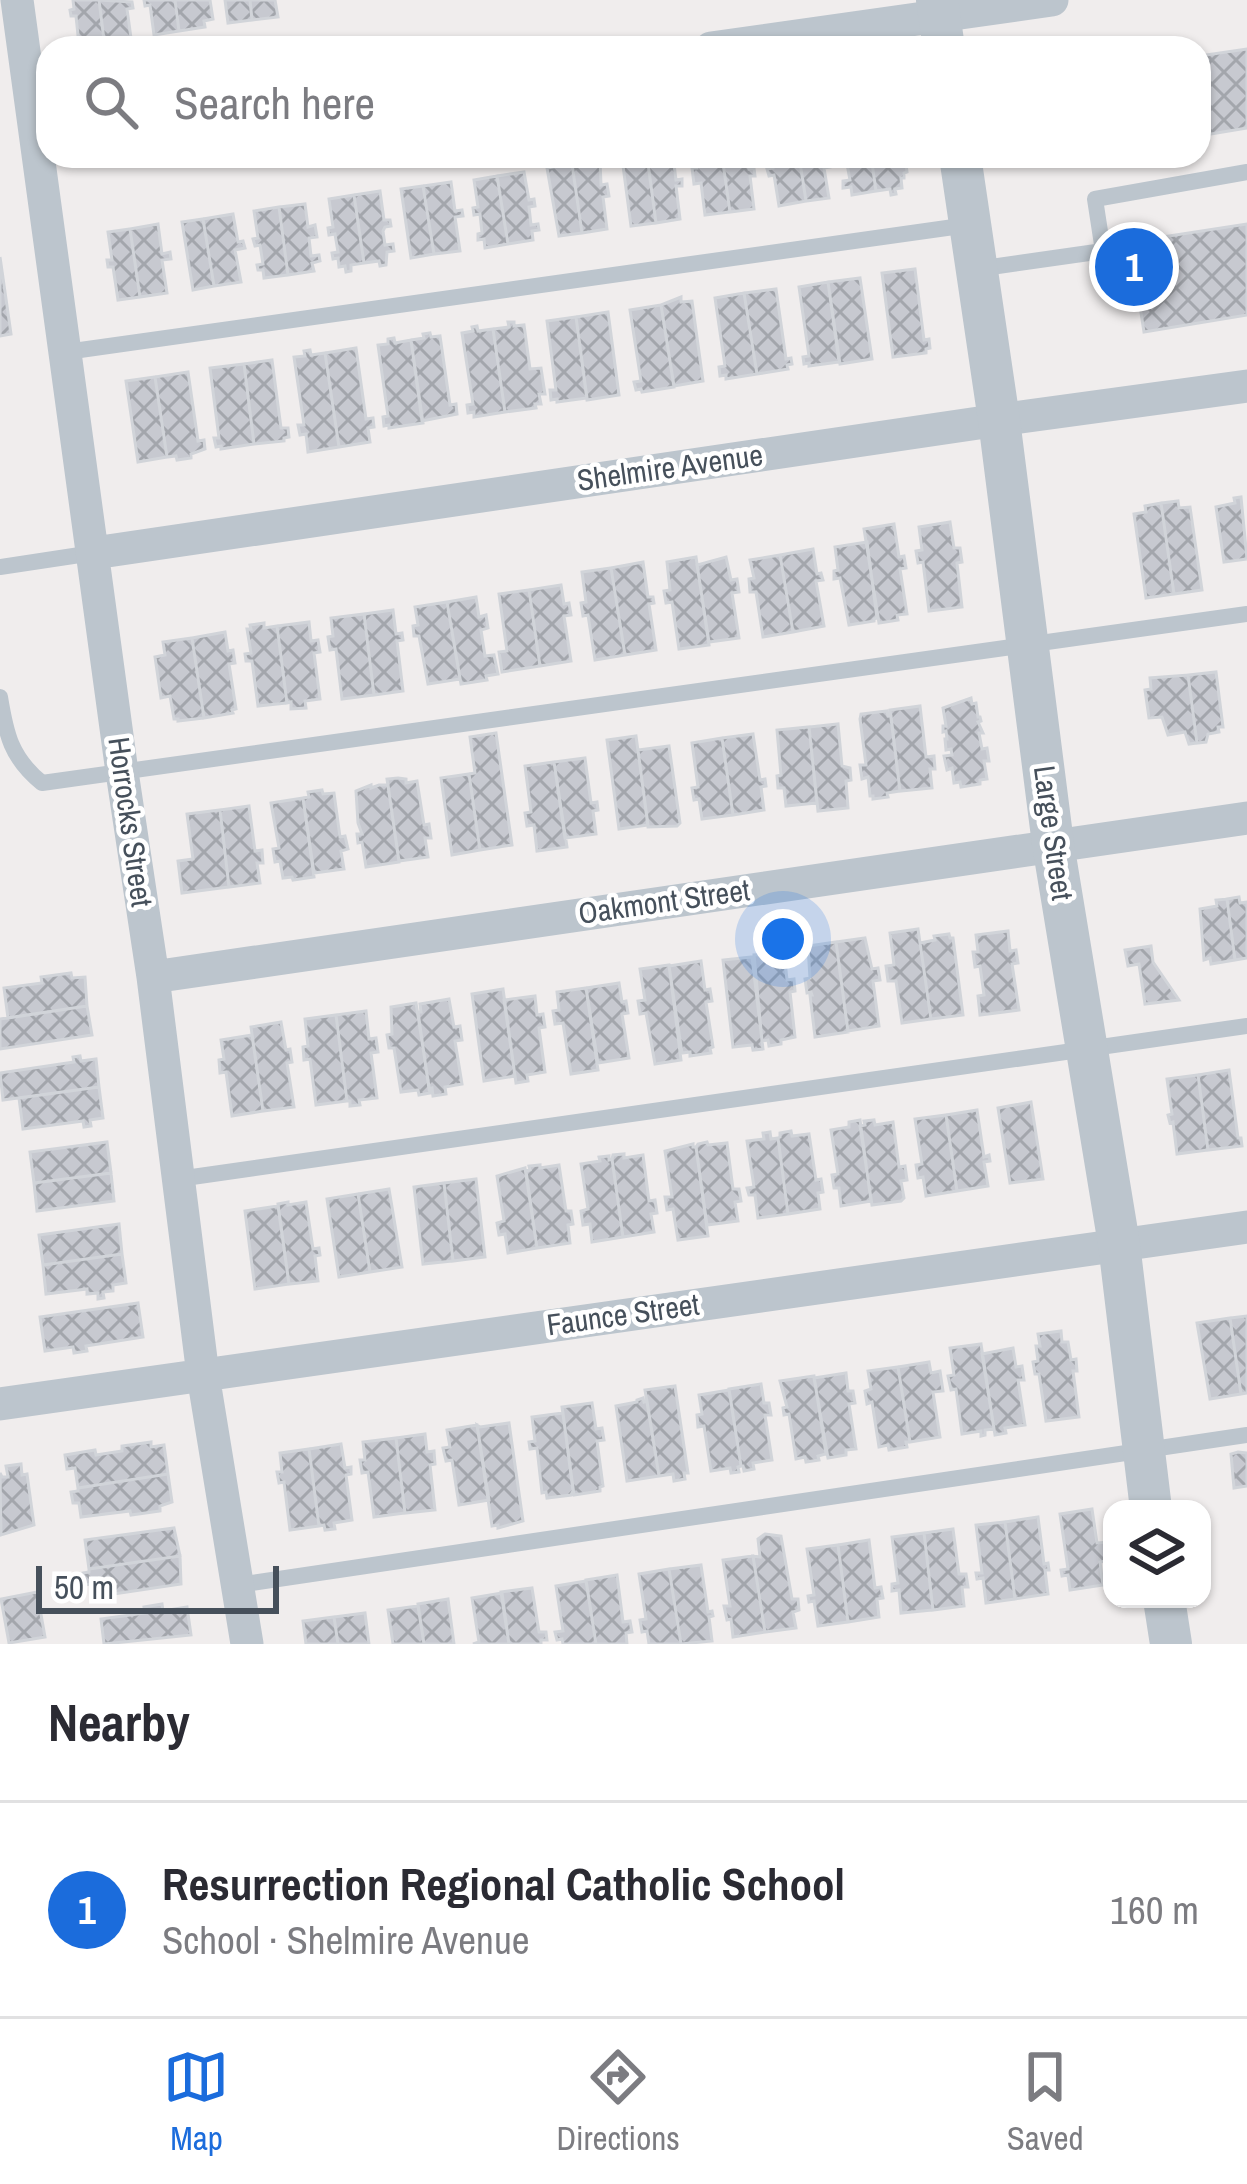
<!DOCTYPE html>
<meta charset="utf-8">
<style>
:root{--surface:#fff;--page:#f2f2f3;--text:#2b2b33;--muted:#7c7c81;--line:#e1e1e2;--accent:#1b6cdc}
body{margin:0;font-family:"Archivo Narrow",sans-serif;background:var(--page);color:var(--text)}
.controls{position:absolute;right:36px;bottom:36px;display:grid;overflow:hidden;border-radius:24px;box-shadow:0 3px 9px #0004}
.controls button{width:108px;height:108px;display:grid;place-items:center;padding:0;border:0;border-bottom:3px solid var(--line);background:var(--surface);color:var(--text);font:60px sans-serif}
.scale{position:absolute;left:36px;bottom:30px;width:243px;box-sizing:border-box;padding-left:12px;border:6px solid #46505b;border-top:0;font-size:33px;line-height:42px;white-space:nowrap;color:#46505b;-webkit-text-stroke:9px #fff;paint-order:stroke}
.you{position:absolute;left:783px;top:939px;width:42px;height:42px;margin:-30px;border:9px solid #fff;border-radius:50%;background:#1a73e8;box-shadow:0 0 0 18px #1a73e833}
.badge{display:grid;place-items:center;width:78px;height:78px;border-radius:50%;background:var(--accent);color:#fff;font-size:39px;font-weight:700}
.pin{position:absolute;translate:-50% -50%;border:6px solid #fff;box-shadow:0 3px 12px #0006}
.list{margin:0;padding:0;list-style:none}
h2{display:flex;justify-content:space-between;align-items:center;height:156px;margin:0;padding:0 48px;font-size:51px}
h2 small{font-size:39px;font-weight:400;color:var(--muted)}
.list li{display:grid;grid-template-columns:78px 1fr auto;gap:36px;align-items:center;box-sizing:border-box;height:216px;padding:0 48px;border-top:3px solid var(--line)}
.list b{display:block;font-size:45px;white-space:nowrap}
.list p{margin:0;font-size:39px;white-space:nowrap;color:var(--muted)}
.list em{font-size:39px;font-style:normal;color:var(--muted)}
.icon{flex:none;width:66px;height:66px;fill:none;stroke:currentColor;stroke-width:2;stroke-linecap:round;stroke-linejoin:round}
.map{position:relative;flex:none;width:1247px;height:1644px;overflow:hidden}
.search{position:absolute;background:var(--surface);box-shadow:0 3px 9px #0004;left:36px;right:36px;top:36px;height:132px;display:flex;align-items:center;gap:30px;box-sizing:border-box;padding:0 42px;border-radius:36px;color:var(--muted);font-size:45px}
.sheet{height:372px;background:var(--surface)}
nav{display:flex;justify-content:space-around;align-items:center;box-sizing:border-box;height:168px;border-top:3px solid var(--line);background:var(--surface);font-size:33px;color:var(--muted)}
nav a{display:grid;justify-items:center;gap:6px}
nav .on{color:var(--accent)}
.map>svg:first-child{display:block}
.building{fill:url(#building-cross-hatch);stroke:#d1d4d9;stroke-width:3}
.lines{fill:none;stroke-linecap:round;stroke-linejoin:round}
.service{stroke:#bcc5cd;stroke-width:16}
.minor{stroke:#bcc5cd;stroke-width:33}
.tertiary{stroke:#bcc5cd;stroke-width:42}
.labels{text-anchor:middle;stroke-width:9;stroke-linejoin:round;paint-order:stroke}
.street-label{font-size:30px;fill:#46505b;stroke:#fff}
</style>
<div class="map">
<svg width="1247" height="1644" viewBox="0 0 1247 1644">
<defs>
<pattern id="building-cross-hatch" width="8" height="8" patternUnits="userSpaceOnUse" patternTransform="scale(3)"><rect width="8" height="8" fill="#c7c9d0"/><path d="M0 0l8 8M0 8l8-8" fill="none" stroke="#a3a6ac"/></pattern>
</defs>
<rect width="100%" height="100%" fill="#f0eded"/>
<!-- building -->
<path class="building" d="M73 0H99L104 40 79 45 76 16H71L70 10 74 9Z
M99 0 132 2 133 8 127 9 131 38 104 40Z
M144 0H175L179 31 154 35 150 5 145 6Z
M175 0H210L213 19 204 21 205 27 179 31Z
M225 0H250L252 20 228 23Z
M250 0H275L278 17 252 20Z
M1247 49V128L1199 136V56Z
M647 156 656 223 631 226 622 158Z
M647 156H673L676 180 682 179V186H676L680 219 656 223Z
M696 156H722L730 212 705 215 701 183 694 184 692 168H697Z
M722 156H747L749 169 754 168 755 176H750L754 209 730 212Z
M771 156H799L806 201 779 206 774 175 769 176 767 169 773 168Z
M799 156H824V160H829L830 167 824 168 829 198 806 201Z
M846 156H871L876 191 852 195 851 187 843 188V181L850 180 847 164 841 165 840 158Z
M871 156H905L907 172 904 173V178H901L902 188 895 189 896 194 891 195 890 189 876 191Z
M600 160 601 185 607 184 609 196 603 197 607 229 582 233 572 164Z
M572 164 582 233 559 236 547 168Z
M524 172 529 200 534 199 535 206 529 207 531 225 538 224 539 230 532 231 533 240 508 244 497 176Z
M497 176 508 244 485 248 484 239 478 240V234L482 233 480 214 474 215 473 208 478 207 474 180Z
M451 182 455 211 462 210 463 216 455 217 460 251 434 254 423 186Z
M423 186 434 254 411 258 401 189Z
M380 191 384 220H390L391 226 385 227 383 231 385 245 393 244 394 251 387 252 386 265 380 266 379 261 364 263 354 195Z
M354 195 364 263 351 265V271L346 272 345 266 339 267 338 258 333 259 332 253 338 252 335 234 329 235 328 228 333 227 329 199Z
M305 204 308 227 315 225 317 237 309 238 311 256 319 255 320 261 312 263 314 271 288 275 279 207Z
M279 207 288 275 264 278 263 270H258L257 265 263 264 260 245 255 246 253 239 258 238 254 211Z
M233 214 238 242 243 241 245 248 235 250 241 282 214 286 203 219Z
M203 219 214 286 193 290 182 222Z
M158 224 162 254 170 252 171 259 162 260 167 293 140 297 130 229Z
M1247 224V315L1144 332 1130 242Z
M130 229 140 297 118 300 113 267H108L107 260H112L108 232Z
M0 257 11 334 0 336Z
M915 269 924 340 929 339 930 348 926 349V353L893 357 882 273Z
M860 278 872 359 840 364 828 282Z
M828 282 839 362 809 366V363L804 364 803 357 809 356 799 287Z
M776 289 786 359 791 358 792 364 787 365 788 369 757 374 744 293Z
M744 293 757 374 726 379V375L720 376 719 367 725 366 715 298Z
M681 297V302L692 301 703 381 674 386 661 305Z
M661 305 674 387 642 392 641 389 636 390 634 382 641 381 630 310Z
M608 312 619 395 587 400 576 317Z
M576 317 587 398 557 402V399L551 400 550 390H556L547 321Z
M508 322H514V326L524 325 530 369 541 368 545 394H539L541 404H535L536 408 505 412 493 329 509 327Z
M477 326 478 331 493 329 505 412 474 417V412L468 413 467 405 473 404 462 333 473 331 472 327Z
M430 333 431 337 440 336 450 405 456 404 457 414 422 421 411 340 424 338 423 334Z
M394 338 395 343 411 340 423 423 389 428V425L384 426 383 417 388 416 378 345 388 344V339Z
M356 348 366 419 373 418 374 427 368 428 370 442 339 447 325 353Z
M310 350 311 355 325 353 339 447 308 452 306 434 300 435 298 425H304L294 357 305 356 304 351Z
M272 360 281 428H288L289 437 284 438V441L254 444 244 364Z
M244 364 254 444 221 449V446L216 447 214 438H219L210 368Z
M188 372 198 441 204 440 205 449 191 454V458L177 460 176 456 167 457 155 377Z
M155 377 167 457 138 462 126 381Z
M1241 497 1247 559 1224 562 1216 507 1235 503 1234 498Z
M1178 501 1179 508 1190 507 1202 590 1174 594 1161 503Z
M1161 503 1174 594 1146 598 1134 514 1146 512 1145 506Z
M950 522 954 548H960L962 562 957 563 962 607 929 611 923 562 918 563 916 551 922 550 919 527Z
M894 524 899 557 904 556 906 568 900 569 907 614 897 615 898 620 879 623 864 529Z
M867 542 877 618 874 619V621L849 625 840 578 834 579V571L838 570 835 547Z
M813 549 817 574 821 573 823 580 816 581 824 626 793 632 780 555Z
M780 555 793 632 763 637 756 592H750L749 579 754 578 750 560Z
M696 557 709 645 679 649 672 602 666 603 664 591 670 590 667 562Z
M726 557 731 580 737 579 739 592 732 593 739 638 709 642 697 565Z
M643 562 648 597H653L654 603 649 604 656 650 625 655 611 568Z
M611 568 625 655 595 660 588 615 583 616 581 603 586 602 582 572Z
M561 585 564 604 569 603 571 615 564 616 571 661 540 666 529 590Z
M529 590 540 666 502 672 499 652 507 651 499 594Z
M476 597 479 617 486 615 488 628 481 630 485 656 494 655 498 674 486 676 487 680 461 684 447 602Z
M447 602 460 679 428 684 419 636H414L413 626 418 625 415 607Z
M393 610 396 634 402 633 403 640 397 641 403 691 374 695 364 614Z
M364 614 374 695 342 699 336 649 330 650 328 637 333 636 331 618Z
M309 622 311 641 318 640 320 652 314 653 320 699 305 701 306 708 291 709V702L287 703 277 626Z
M264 623V628L277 626 287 703 258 706 252 661H246L245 654 251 653 247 629H251L250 625Z
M225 632 228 651 233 650 235 663 229 664 236 709 232 710 233 713 204 718 192 638Z
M192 638 204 718 178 721V719H174L170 696 161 698 155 657 165 655 163 642Z
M1216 672 1223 727H1218L1219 732 1208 734 1206 742 1197 743 1188 675Z
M1188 675 1197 743 1189 744 1185 732 1168 735 1162 717 1149 718 1145 690 1151 689 1150 678Z
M971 698 972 704 976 703 978 717H980L981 721 978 722 983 733H979L982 749 987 748 989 761H984L987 779 980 780V784L961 787 960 782 954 783 952 768 947 770 944 756 952 755 951 749 946 750 945 739H947L946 731 943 732V726H946L943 708Z
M920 706 926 757 934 756 935 769H930L932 788 900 791 890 710Z
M887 711 888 716H891L900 791 887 793 888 797 873 799V796H870L868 777 862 779 860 765H866L860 719 861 714Z
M838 724 842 766 850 768 851 780 846 781 848 808 818 811 809 727Z
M809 727 817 803 786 806 784 788H778L777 776 781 775 777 730Z
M496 733 512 845 480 850 469 774 475 773 470 737Z
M753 734 760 780 765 779 766 786 761 787 764 810 733 815 722 738Z
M636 736 648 825 619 829 607 740Z
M722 738 733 815 702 819 699 799 694 800 692 788 698 787 692 743Z
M669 746 680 823 677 826 648 827 638 750Z
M585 758 591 803 597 802 598 810 593 811 596 834 565 838 554 762Z
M554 762 567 847 537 851 534 825 527 826 525 813 531 812 525 766Z
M469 774 480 850 452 855 441 778Z
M398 778 406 779V783L417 781 424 825 429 824 431 838H425L428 857 399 861 387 779Z
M371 785V788L379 785H388L399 862 366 867 362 842 358 843 357 834H362L358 823 356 791Z
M322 790 323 794 334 793 340 837 345 836 348 849 341 851 344 869 314 873 303 798 309 797 308 792Z
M303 798 314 877 293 880 292 877 283 878 280 861 275 862 273 849 279 848 271 803Z
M249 806 255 851 262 850 263 863H257L260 883 229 887 220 810Z
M220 810 229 887 182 893 178 861 193 859 187 814Z
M1239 897 1240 903 1247 902V958L1235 960 1227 899Z
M1227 899 1235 960 1211 964 1210 958 1204 960 1200 909 1217 906 1216 900Z
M918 929 931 1019 902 1023 896 981H888L886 966 894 965 890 933Z
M1008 931 1010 951 1016 950 1018 963 1012 964 1019 1010 980 1015 978 996 984 995 980 966 975 967 973 952H978L976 935Z
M949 934 950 938H953L963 1015 931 1019 920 943 935 940 934 936Z
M865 938 872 969 878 968 880 980 873 981 879 1026 848 1031 836 942Z
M836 942 848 1032 815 1037 810 995H812L811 992 807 993 805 979 810 978 808 946Z
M1151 946 1153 962 1179 1000 1145 1004 1139 964 1128 966 1125 950Z
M780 953 781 961H785L787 980 794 979 795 991 790 992 795 1037 781 1040V1044L769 1046 768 1040 762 1041 754 955Z
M752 957 763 1049 753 1050 752 1045 733 1047 723 960Z
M701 961 705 990 710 989 712 1001 706 1002 713 1047 710 1048 711 1053 690 1056V1052L682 1053 669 966Z
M669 965 681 1060 655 1064 646 1013 640 1014 638 1001 645 1000 640 969Z
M71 973 72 978 85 977 87 1006 8 1018 4 988 42 983 41 977Z
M619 983 622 1002 626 1001 628 1013 622 1014 629 1058 598 1063 586 988Z
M586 988 598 1070 571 1074 563 1023 555 1024 553 1011 559 1010 557 992Z
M503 989 515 1076 484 1081 472 994Z
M535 996 537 1015 543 1014 545 1027 539 1028 545 1072 527 1075 528 1081 516 1083 504 1000Z
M449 999 454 1027 460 1026 462 1040 455 1041 462 1084 445 1087 446 1094 433 1096 432 1088 429 1089 418 1012H421L420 1004Z
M416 1003 430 1093 419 1095 418 1090 401 1092 394 1048H389L387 1035 392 1034 391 1007Z
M87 1006 92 1035 0 1049V1019Z
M366 1011 369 1039 376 1038 378 1052 371 1053 377 1098 359 1100 360 1105 350 1106V1101H347L336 1015Z
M336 1015 347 1101 316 1105 310 1059 304 1060 303 1047 308 1046 305 1019Z
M281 1022 286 1050 290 1049 292 1062 287 1063 294 1107 263 1111 251 1027Z
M252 1035 263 1111 232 1116 226 1072 220 1073 219 1060 224 1059 221 1040Z
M80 1056 81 1061 96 1059 99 1087 3 1100 0 1073 74 1062 73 1057Z
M1229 1070 1238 1138H1241L1242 1146 1208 1150 1198 1075Z
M1198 1075 1208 1150 1177 1154 1173 1122 1170 1123 1168 1115 1172 1114 1167 1079Z
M99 1087 103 1118 90 1120 91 1126 84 1127 83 1121 23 1129 19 1098Z
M1031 1102 1043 1179 1010 1183 998 1108Z
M977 1110 984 1157 989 1155 990 1161 984 1162 988 1186 957 1191 946 1115Z
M946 1115 957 1191 926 1196 923 1177 918 1178 916 1165 922 1164 915 1119Z
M860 1120 871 1201 841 1206 839 1188H834L832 1175 838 1174 831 1130 849 1127V1122Z
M874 1120 875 1125 893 1122 899 1167 905 1166 907 1180 901 1181 904 1198 901 1201 872 1205 860 1126 865 1125 864 1121Z
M791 1131 792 1136 809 1134 816 1180 821 1179 823 1192 818 1193 820 1209 788 1214 778 1138 780 1137V1133Z
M770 1132 771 1139 778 1138 788 1214 758 1218 755 1195H749L747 1188 754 1187 747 1141 764 1139 763 1133Z
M107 1142 111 1173 34 1183 30 1152Z
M707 1142 708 1145 727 1143 733 1189H739L741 1201 735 1202 738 1221 707 1225 696 1147 698 1144Z
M693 1144V1147H696L708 1236 678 1240 673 1209 667 1210 665 1197H672L665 1151Z
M624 1154V1158L643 1155 649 1201 655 1200 657 1213 651 1214 654 1232 623 1237 612 1159 613 1155Z
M609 1156V1160L612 1159 623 1237 592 1242 590 1224 583 1225 581 1211 588 1209 581 1164 600 1161 599 1157Z
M540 1165V1168L559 1165 566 1211H571L573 1224 568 1225 570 1243 537 1248 526 1171 530 1170 529 1166Z
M525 1168 537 1248 508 1253 505 1234 499 1235 497 1223 504 1221 497 1176Z
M111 1173 114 1201 37 1211 34 1183Z
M476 1179 485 1257 453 1261 444 1183Z
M444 1183 453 1261 423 1264 414 1187Z
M389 1189 402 1267 370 1272 358 1194Z
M358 1194 370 1272 339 1277 327 1199Z
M288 1202V1205L306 1202 313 1249 319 1248 320 1255 315 1256 318 1281 289 1284 278 1204Z
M278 1206 289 1284 255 1289 245 1211Z
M119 1224 122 1254 43 1265 39 1235Z
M122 1254 126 1283 113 1285V1291L103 1292 104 1298 98 1299V1293L87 1294V1289L46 1294 43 1265Z
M138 1303 143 1337 86 1346 87 1351 74 1353 73 1347 45 1351 40 1317Z
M1247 1316V1393L1241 1394 1230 1318Z
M1230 1318 1241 1394 1210 1399 1197 1323Z
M1061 1331 1062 1342H1068L1071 1360 1076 1359 1077 1371H1073L1079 1417 1046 1421 1039 1374H1035L1033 1362 1038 1361 1036 1346H1040L1038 1334Z
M981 1344 994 1429 985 1430V1435L981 1436V1431L962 1434 956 1389 951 1390 948 1376 954 1375 950 1348Z
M1013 1348 1016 1367 1022 1366 1024 1380H1018L1025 1425 1005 1428 1006 1433 995 1435 982 1354Z
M929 1362 931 1373 940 1371 943 1391 933 1392 940 1437 910 1442 898 1367Z
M898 1367 910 1442H906L907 1447 889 1450 888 1445 879 1447 872 1402 867 1404 865 1391 871 1389 868 1371Z
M846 1373 848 1391H853L855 1403 849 1404 856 1449 846 1450V1455L828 1458 814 1378Z
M814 1376 826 1454 818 1456 819 1460 806 1462 805 1457 796 1459 789 1414 784 1415 783 1408 787 1407 780 1381Z
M761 1384 764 1403H769L771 1415H765L772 1460 753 1463 754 1469 744 1471 743 1466H741L729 1389Z
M675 1386 688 1473H684L685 1479 674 1481 673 1474 659 1476 645 1390Z
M729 1390 741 1466 738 1467 739 1472 731 1473 730 1468 711 1471 704 1426 698 1427 697 1415 702 1414 699 1395Z
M643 1398 644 1402 647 1401 659 1476 627 1481 616 1406 637 1402V1400Z
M592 1403 596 1429 602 1428 604 1440 597 1441 603 1486 600 1487V1491L574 1495 562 1407Z
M563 1413 573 1491 571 1495 547 1498 546 1492 542 1493 537 1448 530 1449 529 1442 535 1441 532 1417Z
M509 1423 523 1521 498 1528V1525L492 1526 477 1425 480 1427Z
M477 1425 489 1500 459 1505 452 1460 446 1461 443 1448 450 1447 447 1430Z
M425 1434 427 1452 434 1451 435 1464 430 1465 435 1510 405 1513 396 1438Z
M396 1438 405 1513 374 1517 368 1472 362 1473 360 1460H365L363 1442Z
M151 1442V1447L164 1445 168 1474 78 1488 75 1468 67 1469 65 1455 95 1450 96 1455 122 1451V1446Z
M341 1444 345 1468 351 1467V1474L346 1475 352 1520 334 1523 335 1529 325 1530 324 1525 319 1526 309 1449Z
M309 1449 319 1526 290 1530 284 1482 279 1483 277 1472H282L280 1453Z
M1238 1452 1247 1453V1486L1234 1488 1231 1454Z
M21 1464 22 1475 27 1474 34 1525 1 1535 0 1473 2 1477H8L6 1466Z
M168 1474 172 1502 160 1506V1511L131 1515 130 1511 81 1517 79 1503H73L71 1492 78 1491V1488Z
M1092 1509 1097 1543 1109 1542 1111 1560 1100 1562 1103 1585 1070 1590 1068 1575 1062 1576 1061 1570 1068 1569 1060 1514Z
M1038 1517 1044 1564 1048 1563 1049 1570H1045L1048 1594 1015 1599 1005 1522Z
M1005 1522 1015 1599 986 1603 983 1578 977 1579 976 1573H982L976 1525Z
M174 1528 180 1556 89 1569 85 1540Z
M953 1529 959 1574H966L968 1587H962L964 1606 933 1610 924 1533Z
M924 1533 933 1610 901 1613 899 1590 892 1591V1584L898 1583 892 1537Z
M765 1534 781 1536 792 1599H798L799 1610 793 1612 796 1628 765 1632 753 1556 760 1557 758 1539Z
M869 1540 875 1588 881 1587 883 1598 877 1599 879 1617 848 1622 838 1545Z
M838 1545 848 1622 818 1626 814 1601 809 1602 808 1596 814 1595 807 1549Z
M180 1556 181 1584 93 1597 91 1584 84 1585 83 1573 89 1572V1569Z
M753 1556 765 1632 733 1637 731 1619 727 1620 724 1606H730L723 1560Z
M701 1565 708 1612 712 1611 713 1616 709 1617 712 1641 681 1644 669 1569Z
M669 1569 681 1644H649L647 1631 642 1632 640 1620 646 1619 639 1574Z
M617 1575 623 1622 630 1621 632 1632 626 1633 627 1644H596L586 1580Z
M586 1581 596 1644H563L562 1639 557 1640 555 1632 563 1631 556 1586Z
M532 1588 539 1632H546L547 1640H541V1644H509L501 1592Z
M37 1592 45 1637 9 1643 1 1599Z
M502 1593 509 1644H473L479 1642 472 1598Z
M448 1599 454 1644H424L418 1604Z
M162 1604 163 1611 187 1607 191 1635 104 1644 101 1619 145 1613 144 1607Z
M418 1606 424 1644H393L388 1610Z
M365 1613 369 1644H338L334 1617Z
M334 1617 338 1644H306L303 1621Z"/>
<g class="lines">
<!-- service -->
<path class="service" d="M977 269 1103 251 1095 199 1247 172
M66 352 968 225
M0 567 93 553
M0 697C6 734 11 758 42 783L1247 614
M178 1179 1247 1026
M238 1585 1247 1435"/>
<!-- minor -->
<path class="minor" d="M17 0 122 772 153 977 203 1375 247 1644
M711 48 1052 0
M94 553 999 420 1247 386
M153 977 1247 818
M0 1404 1247 1227"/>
<!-- tertiary -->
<path class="tertiary" d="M937 0 944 48
M960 156 999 420 1053 844 1119 1244 1151 1509
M1164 1599 1171 1644"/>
</g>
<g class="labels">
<!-- street labels -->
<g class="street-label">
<text transform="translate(670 468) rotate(-8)" y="10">Shelmire Avenue</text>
<text transform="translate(130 822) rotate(82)" y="10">Horrocks Street</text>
<text transform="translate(1053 833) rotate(82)" y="10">Large Street</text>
<text transform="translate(664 902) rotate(-8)" y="10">Oakmont Street</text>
<text transform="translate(623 1315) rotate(-8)" y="10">Faunce Street</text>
</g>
</g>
</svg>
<div class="controls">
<button><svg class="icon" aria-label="layers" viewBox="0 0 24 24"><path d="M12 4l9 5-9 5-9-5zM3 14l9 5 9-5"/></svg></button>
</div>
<div class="scale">50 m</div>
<div class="you"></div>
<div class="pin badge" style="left:1134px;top:267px">1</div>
<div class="search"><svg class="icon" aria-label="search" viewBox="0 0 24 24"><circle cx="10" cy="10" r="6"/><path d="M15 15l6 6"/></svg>Search here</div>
</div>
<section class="sheet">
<h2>Nearby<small></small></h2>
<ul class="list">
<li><span class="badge">1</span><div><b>Resurrection Regional Catholic School</b><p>School · Shelmire Avenue</p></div><em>160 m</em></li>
</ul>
</section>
<nav>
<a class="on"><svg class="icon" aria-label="map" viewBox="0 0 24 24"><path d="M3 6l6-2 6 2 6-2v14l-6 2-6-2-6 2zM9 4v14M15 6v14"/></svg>Map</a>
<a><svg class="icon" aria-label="directions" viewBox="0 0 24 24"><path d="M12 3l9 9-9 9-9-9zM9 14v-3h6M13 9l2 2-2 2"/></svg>Directions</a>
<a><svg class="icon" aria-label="saved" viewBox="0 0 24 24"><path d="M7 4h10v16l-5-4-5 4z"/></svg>Saved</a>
</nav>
